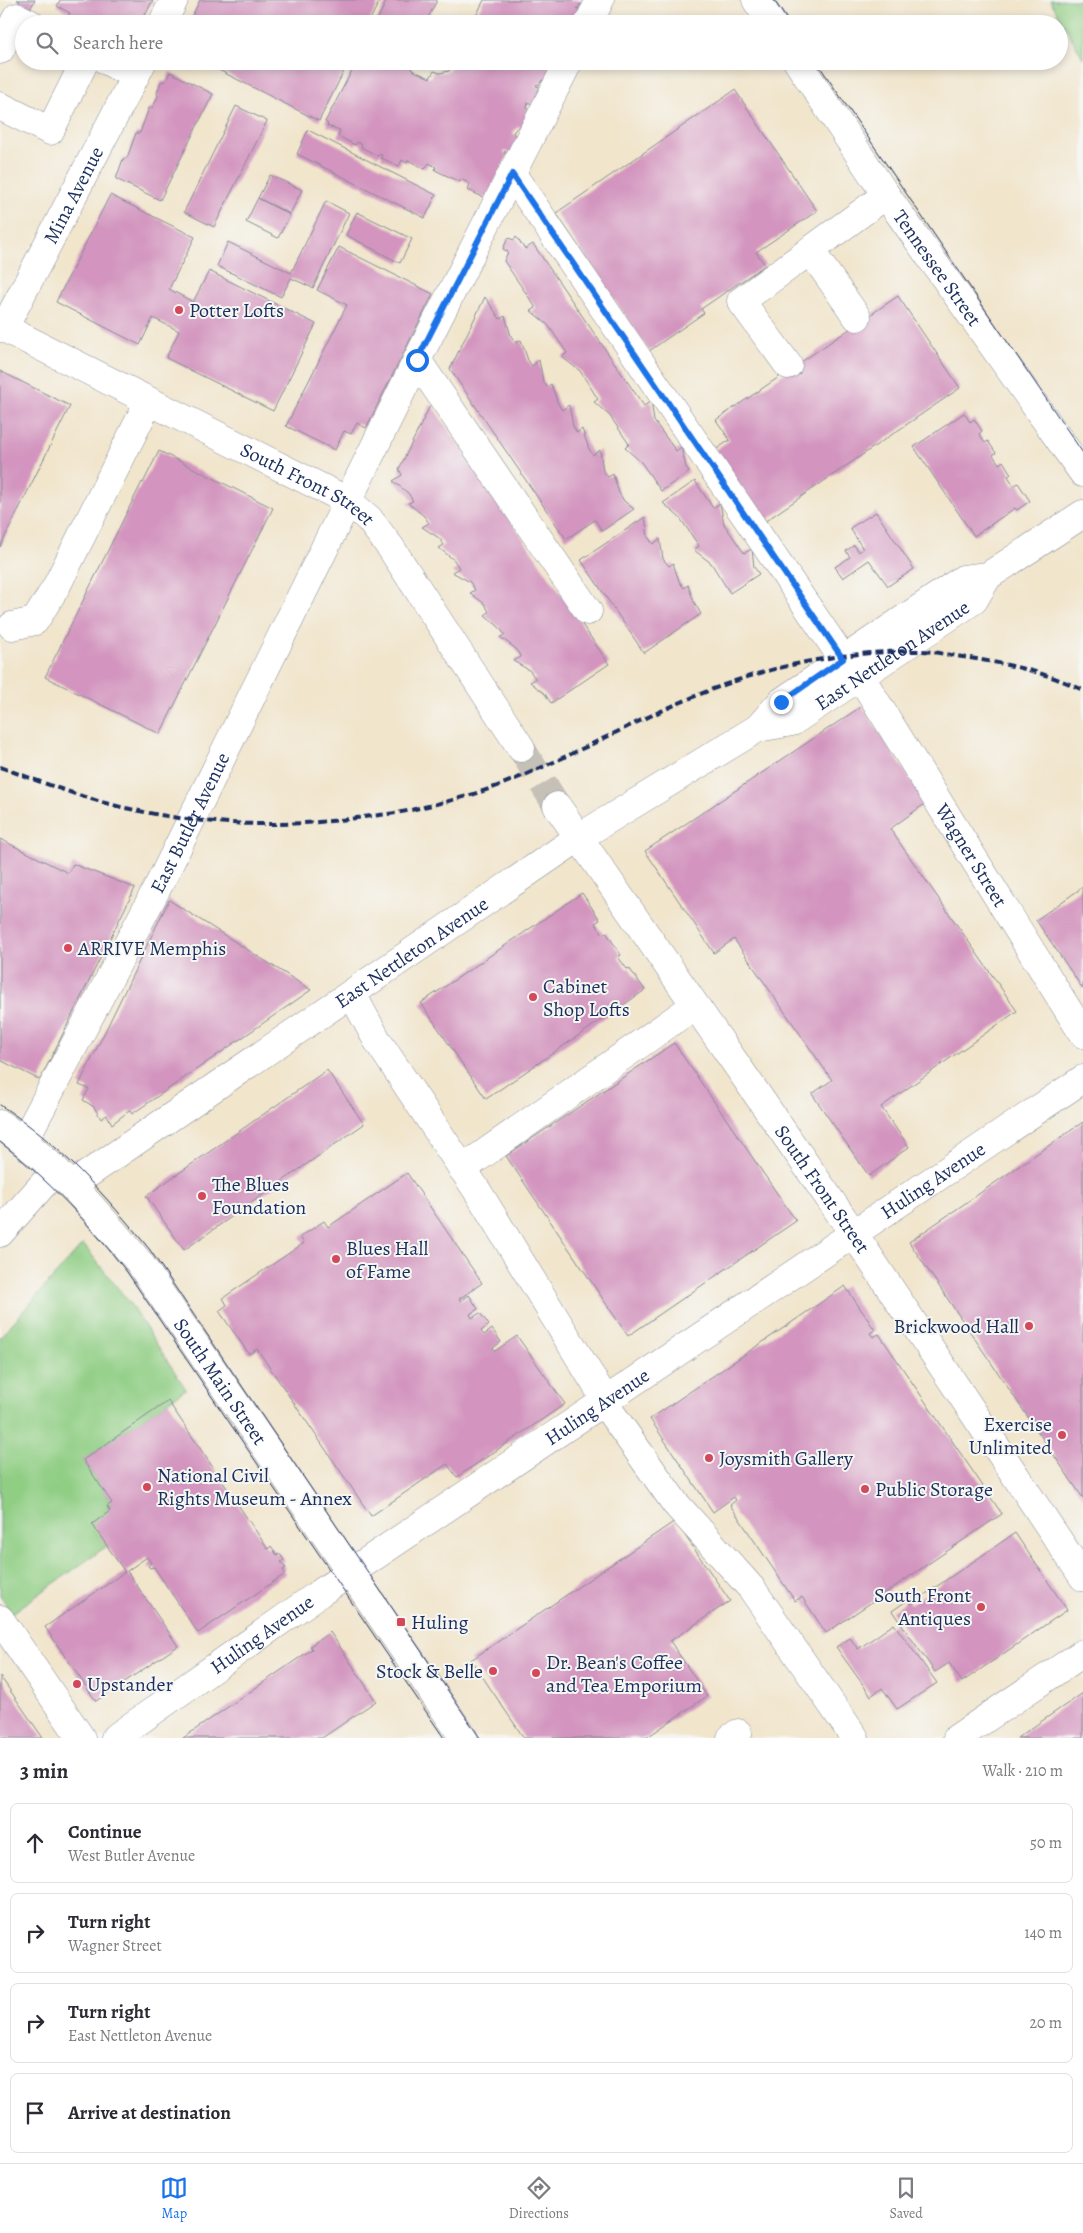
<!DOCTYPE html>
<meta charset="utf-8">
<style>
:root{--surface:#fff;--page:#f7f7f7;--text:#2b2b33;--muted:#7c7c81;--line:#e1e1e2;--accent:#1a73e8}
body{margin:0;font-family:Alegreya,serif;background:var(--page);color:var(--text)}
.stop{position:absolute;width:15px;height:15px;margin:-11px;border:4px solid #1a73e8;border-radius:50%;background:#fff}
.stop.end{background:#1a73e8;border-color:#fff;box-shadow:0 1px 5px #0008}
.list{margin:0;padding:0;list-style:none}
h2{display:flex;justify-content:space-between;align-items:center;height:65px;margin:0;padding:0 20px;font-size:21px}
h2 small{font-size:16px;font-weight:400;color:var(--muted)}
.list li{display:grid;grid-template-columns:32px 1fr auto;gap:15px;align-items:center;box-sizing:border-box;height:80px;margin:0 10px 10px;padding:0 10px;border:1px solid var(--line);border-radius:8px}
.list b{display:block;font-size:19px;white-space:nowrap}
.list p{margin:0;font-size:16px;white-space:nowrap;color:var(--muted)}
.list em{font-size:16px;font-style:normal;color:var(--muted)}
.icon{flex:none;width:28px;height:28px;fill:none;stroke:currentColor;stroke-width:2;stroke-linecap:round;stroke-linejoin:round}
.map{position:relative;flex:none;width:1083px;height:1738px;overflow:hidden}
.search{position:absolute;background:var(--surface);box-shadow:0 2px 8px #0003;left:15px;right:15px;top:15px;height:55px;display:flex;align-items:center;gap:12px;box-sizing:border-box;padding:0 18px;border-radius:28px;color:var(--muted);font-size:19px}
.sheet{height:425px;background:var(--surface)}
nav{display:flex;justify-content:space-around;align-items:center;box-sizing:border-box;height:70px;border-top:1px solid var(--line);background:var(--surface);font-size:14px;color:var(--muted)}
nav a{display:grid;justify-items:center;gap:2px}
nav .on{color:var(--accent)}
.map>svg:first-child{display:block}
.green{fill:#90ce84;stroke:#567e71}
.building{fill:#d395bf}
.lines{fill:none;stroke-linecap:round;stroke-linejoin:round}
.major-tunnel{stroke:#c6c1b6;stroke-width:28;stroke-dasharray:28 14;stroke-linecap:butt}
.minor-casing{stroke:#868a95;stroke-width:29}
.major-casing{stroke:#868a95;stroke-width:29}
.minor{stroke:#fff;stroke-width:28}
.major{stroke:#fff;stroke-width:28}
.tram{stroke:#1b2f5e;stroke-width:1}
.rail{stroke:#1b2f5e;stroke-width:4;stroke-dasharray:8 4;stroke-linecap:butt}
.route{stroke:#1a73e8;stroke-width:6}
.poi-dot{fill:#d1495b;stroke:#f6f6f2;stroke-width:2}
.labels{text-anchor:middle;stroke-width:4;stroke-linejoin:round;paint-order:stroke}
.street-label{font-size:20px;fill:#1b2f5e;stroke:#f6f6f2}
.poi-label{font-size:20px;fill:#1b2f5e;stroke:#f6f6f2;text-anchor:start}
</style>
<div class="map">
<svg width="1083" height="1738" viewBox="0 0 1083 1738">
<rect width="100%" height="100%" fill="#f6f6f2"/>
<filter id="ink" filterUnits="userSpaceOnUse"><feTurbulence type="fractalNoise" baseFrequency=".02" numOctaves="2"/><feDisplacementMap in="SourceGraphic" scale="10" xChannelSelector="R" yChannelSelector="G"/><feConvolveMatrix kernelMatrix="1 2 1 2 8 2 1 2 1" color-interpolation-filters="sRGB"/></filter>
<filter id="wash" filterUnits="userSpaceOnUse"><feTurbulence type="fractalNoise" baseFrequency=".0096" numOctaves="4" result="noise"/><feDisplacementMap in="SourceGraphic" scale="20" xChannelSelector="R" yChannelSelector="G"/><feGaussianBlur stdDeviation="1.12" result="paint"/><feColorMatrix in="noise" values="0 0 0 0 0 0 0 0 0 0 0 0 0 0 0 0 0 1.4 0 .05"/><feComposite in="paint" operator="in"/></filter>
<g filter="url(#wash)">
<rect width="100%" height="100%" fill="#f1e5cc"/>
<!-- green -->
<path class="green" d="M1050 0H1083V58Z
M83 1244 129 1302 186 1389 83 1460 112 1503 107 1506 110 1511 107 1546 11 1614 0 1595V1337Z"/>
<g id="blocks">
<!-- building -->
<path class="building" d="M17 0H35L29 11 18 5 20 1Z
M60 0H153L145 15 149 17 146 24H64L70 13 57 6Z
M200 0H380L368 24H188Z
M387 0H437L425 24H375Z
M484 0H591L588 7 580 4 578 9 576 8 582 11 576 24H472Z
M201 61H349L319 121Z
M357 61H408L412 70 430 78 434 71 440 73 449 71 453 61H552L551 63 556 66 548 83 542 80 539 85 537 84 536 86 543 88 534 105 528 102 527 109 535 112 526 130 518 127 514 131 513 134 519 137 511 154 505 151 504 153 508 155 487 199 468 190 470 184 461 179 460 182 435 170 436 167 429 163 425 169 408 160 407 163 402 160 399 166 381 158 382 155 380 154 378 156 361 147 362 145 357 142 355 145 338 136 340 130 327 126 328 124 325 122Z
M170 72 213 94 160 200 116 179 123 159 127 158 136 133H140L149 108 153 107 158 96 157 93 161 82 166 81Z
M735 90 817 211 756 252 765 265 701 309 704 313 649 351 556 213Z
M236 106 267 121 214 227 184 212Z
M308 130 436 195 425 218 297 154Z
M270 175 302 190 290 214 258 198Z
M110 195 195 237 169 289 193 302 209 271 316 324 273 411 166 358 179 331 153 318 140 345 56 302Z
M258 198 290 215 278 238 246 222Z
M326 201 349 213 313 288 291 278 281 297 217 266 228 242 291 273Z
M357 212 412 239 400 263 346 235Z
M516 237 525 249 533 244 644 406 651 401 654 421 676 451 681 447 686 467 689 472 661 491 641 462 625 448 629 444 610 416 594 402 598 399 580 371 562 357 567 353 548 325 531 311 536 308 504 261 508 252 503 249 508 238 514 240Z
M339 247 433 294 366 428 357 423 351 434 344 431 335 450 286 426 347 305 317 290Z
M898 296 960 388 764 522 715 450 730 440 716 420Z
M485 297 500 319 505 316 511 336 516 343 521 340 528 360 532 366 539 360 543 381 547 387 551 384 558 404 562 410 569 405 573 426 577 433 582 429 589 449 593 455 600 450 603 471 608 477 613 474 619 493 624 501 634 509 602 531 595 520 566 539 450 369Z
M0 371 70 406 0 547Z
M431 404 609 664 551 703 545 694 530 682 536 679 529 670 513 661 521 657 515 648 500 637 505 635 499 627 485 615 489 612 485 604 470 593 475 590 470 582 452 572 459 568 454 560 439 548 444 545 439 538 422 527 429 523 424 516 408 503 413 501 408 493 393 481 402 475 399 469Z
M964 413 970 422 974 419 982 431 979 434 985 443 988 441 996 453 993 455 999 464 1003 461 1011 474 1008 476 1014 486 1018 483 1030 501 1017 510 1015 508 974 536 914 447Z
M159 451 273 508 160 734 45 677 142 482 143 483Z
M695 481 713 508 720 503 724 524 744 553 752 549 754 567 759 574 730 593 711 563 694 550 699 546 680 518 663 503Z
M876 512 914 569 888 586 869 560 843 578 835 567 850 557 846 551 854 545 859 552 863 549 850 528Z
M645 517 648 537 653 544 660 539 663 559 669 566 673 563 679 581 684 588 688 585 694 602 701 614 644 653 581 560Z
M862 706 926 803 890 829 1017 1011 881 1107 909 1147 869 1176 812 1094 832 1080 734 939 714 953 645 851Z
M0 839 68 873 73 864 135 888 40 1080 0 1060Z
M1083 887V989L1036 920Z
M582 893 600 920 595 923 603 934 606 932 621 955 618 957 627 969 629 968 645 990 486 1099 421 1003Z
M169 900 311 990 132 1114 130 1110 112 1124 107 1115 101 1119 94 1107 83 1100 89 1089 79 1085Z
M674 1043 796 1221 628 1336 506 1156Z
M327 1070 364 1124 184 1250 146 1196Z
M1083 1122V1498L909 1242Z
M407 1173 482 1283 459 1299 461 1301 469 1295 478 1309 470 1314 472 1318 480 1313 489 1325 481 1331 484 1335 492 1329 501 1342 493 1348 495 1351 517 1336 565 1404 457 1477 447 1464 371 1516 257 1349 249 1354 219 1311 227 1305 223 1298 304 1243 300 1237 324 1221 328 1227Z
M845 1286 875 1330 870 1333 873 1337 879 1334 1002 1514 826 1633 802 1597 795 1601 730 1505 736 1500 734 1497 713 1512 650 1419Z
M168 1401 268 1549 271 1546 277 1555 279 1553 284 1560 281 1562 286 1568 283 1570 285 1574 198 1633 154 1567 150 1568 148 1566 151 1563 147 1557 127 1571 178 1646 96 1701 45 1627 125 1572 92 1524 110 1511 107 1506 112 1503 83 1460Z
M675 1521 730 1601 670 1641 707 1696 646 1738H524L471 1660Z
M1015 1533 1067 1610 962 1682 949 1663 935 1672 892 1611 908 1600 911 1604Z
M894 1624 937 1683 897 1709 882 1688 871 1696 836 1647 850 1638 858 1649Z
M330 1632 376 1701 322 1738H183L312 1649 310 1646Z
M0 1676 43 1738H0Z
M1083 1693V1738H1017Z"/>
</g>
</g>
<g filter="url(#ink)">
<use href="#blocks" fill-opacity="0" stroke="#868a95" stroke-width="1"/>
<g class="lines">
<!-- major-tunnel -->
<path class="major-tunnel" d="M521 748 557 806"/>
<defs>
<g id="minor">
<path d="M756 0 772 24"/>
<path d="M162 24 174 0"/>
<path d="M588 24 600 0"/>
<path d="M0 50 17 17 31 24"/>
<path d="M107 61 135 76"/>
<path id="s1" d="M797 61 886 195 1083 473"/>
<path d="M0 106 50 131 85 61"/>
<path d="M512 174 843 659"/>
<path d="M810 250 857 317"/>
<path id="s2" d="M4 328 143 61"/>
<path d="M417 360 588 611"/>
<path d="M788 365 741 301 886 195"/>
<path d="M12 626 35 621 56 587 149 401"/>
<path id="s3" d="M860 676 1083 1034"/>
<path id="s4" d="M758 728 792 722 974 600 988 576"/>
<path d="M352 994 377 1040 478 1192 606 1401"/>
<path id="s5" d="M24 1141 165 873 417 360 569 61"/>
<path d="M462 1169 694 1006"/>
<path id="s6" d="M73 1187 85 1176 578 838 758 728 781 702 963 579 988 576 1083 514"/>
<path d="M0 1233 56 1170"/>
<path d="M604 1403 675 1503 752 1589 855 1738"/>
<path d="M0 1619 81 1738"/>
<path id="s7" d="M115 1738 320 1593 1083 1079"/>
<path d="M731 1738 738 1733"/>
<path d="M957 1738 1083 1653"/>
</g>
<g id="major">
<path id="s8" d="M0 326 348 501 369 519 391 548 521 748"/>
<path id="s9" d="M557 806 854 1234 1083 1577"/>
<path id="s10" d="M0 1124C55 1162 97 1212 139 1262L464 1738"/>
</g>
</defs>
<!-- minor casing -->
<use href="#minor" class="minor-casing"/>
<!-- major casing -->
<use href="#major" class="major-casing"/>
<!-- minor -->
<use href="#minor" class="minor"/>
<!-- major -->
<use href="#major" class="major"/>
<!-- tram -->
<path class="tram" d="M774 0 790 24
M816 61 1083 453
M0 1105C59 1143 106 1196 150 1250L480 1738
M0 1142C49 1180 89 1224 127 1272L444 1738"/>
<!-- rail -->
<path class="rail" d="M0 767C44 783 89 801 135 810 212 827 292 828 371 816 386 814 401 813 415 809 441 803 467 797 492 788 575 757 651 710 735 681 793 661 857 651 919 651 933 651 949 655 963 657 1004 663 1046 672 1083 690"/>
</g>
</g>
<g class="lines" filter="url(#ink)">
<!-- route -->
<path class="route" d="M417 360 512 174 843 659 781 702"/>
</g>
<!-- markers -->
<g class="poi-dot">
<circle cx="179" cy="310" r="5"/>
<circle cx="68" cy="948" r="5"/>
<circle cx="533" cy="997" r="5"/>
<circle cx="202" cy="1196" r="5"/>
<circle cx="336" cy="1259" r="5"/>
<circle cx="1029" cy="1326" r="5"/>
<circle cx="1062" cy="1435" r="5"/>
<circle cx="709" cy="1458" r="5"/>
<circle cx="147" cy="1487" r="5"/>
<circle cx="865" cy="1489" r="5"/>
<circle cx="981" cy="1607" r="5"/>
<rect x="396" y="1617" width="10" height="10" rx="2.5"/>
<circle cx="493" cy="1671" r="5"/>
<circle cx="536" cy="1673" r="5"/>
<circle cx="77" cy="1684" r="5"/>
</g>
<g class="labels">
<!-- street labels -->
<g class="street-label">
<text dy="7" stroke="none"><textPath href="#s2" startOffset="150">Mina Avenue</textPath></text>
<text dy="7" stroke="none"><textPath href="#s1" startOffset="250">Tennessee Street</textPath></text>
<text dy="7" stroke="none"><textPath href="#s8" startOffset="346">South Front Street</textPath></text>
<text dy="7" stroke="none"><textPath href="#s4" startOffset="155">East Nettleton Avenue</textPath></text>
<text dy="7" stroke="none"><textPath href="#s5" startOffset="359">East Butler Avenue</textPath></text>
<text dy="7" stroke="none"><textPath href="#s3" startOffset="211">Wagner Street</textPath></text>
<text dy="7" stroke="none"><textPath href="#s6" startOffset="412">East Nettleton Avenue</textPath></text>
<text dy="7" stroke="none"><textPath href="#s7" startOffset="990">Huling Avenue</textPath></text>
<text dy="7" stroke="none"><textPath href="#s9" startOffset="466">South Front Street</textPath></text>
<text dy="7" stroke="none"><textPath href="#s10" startOffset="341">South Main Street</textPath></text>
<text dy="7" stroke="none"><textPath href="#s7" startOffset="585">Huling Avenue</textPath></text>
<text dy="7" stroke="none"><textPath href="#s7" startOffset="180">Huling Avenue</textPath></text>
</g>
<!-- poi labels -->
<g class="poi-label">
<text x="189" y="317">Potter Lofts</text>
<text x="78" y="955">ARRIVE Memphis</text>
<text x="543" y="993">Cabinet<tspan x="543" dy="23">Shop Lofts</tspan></text>
<text x="212" y="1191">The Blues<tspan x="212" dy="23">Foundation</tspan></text>
<text x="346" y="1255">Blues Hall<tspan x="346" dy="23">of Fame</tspan></text>
<text x="1019" y="1333" text-anchor="end">Brickwood Hall</text>
<text x="1052" y="1431" text-anchor="end">Exercise<tspan x="1052" dy="23">Unlimited</tspan></text>
<text x="719" y="1465">Joysmith Gallery</text>
<text x="157" y="1482">National Civil<tspan x="157" dy="23">Rights Museum - Annex</tspan></text>
<text x="875" y="1496">Public Storage</text>
<text x="971" y="1602" text-anchor="end">South Front<tspan x="971" dy="23">Antiques</tspan></text>
<text x="411" y="1629">Huling</text>
<text x="546" y="1669">Dr. Bean's Coffee<tspan x="546" dy="23">and Tea Emporium</tspan></text>
<text x="483" y="1678" text-anchor="end">Stock &amp; Belle</text>
<text x="87" y="1691">Upstander</text>
</g>
</g>
</svg>
<div class="stop" style="left:417px;top:360px"></div>
<div class="stop end" style="left:781px;top:702px"></div>
<div class="search"><svg class="icon" aria-label="search" viewBox="0 0 24 24"><circle cx="10" cy="10" r="6"/><path d="M15 15l6 6"/></svg>Search here</div>
</div>
<section class="sheet">
<h2>3 min<small>Walk · 210 m</small></h2>
<ul class="list">
<li><svg class="icon" aria-label="ahead" viewBox="0 0 24 24"><path d="M12 20V5M6 11l6-6 6 6"/></svg><div><b>Continue</b><p>West Butler Avenue</p></div><em>50 m</em></li>
<li><svg class="icon" aria-label="right" viewBox="0 0 24 24"><path d="M7 20v-9h11M14 6l5 5-5 5"/></svg><div><b>Turn right</b><p>Wagner Street</p></div><em>140 m</em></li>
<li><svg class="icon" aria-label="right" viewBox="0 0 24 24"><path d="M7 20v-9h11M14 6l5 5-5 5"/></svg><div><b>Turn right</b><p>East Nettleton Avenue</p></div><em>20 m</em></li>
<li><svg class="icon" aria-label="arrive" viewBox="0 0 24 24"><path d="M6 21V4h12l-3 4 3 4H6"/></svg><div><b>Arrive at destination</b></div></li>
</ul>
</section>
<nav>
<a class="on"><svg class="icon" aria-label="map" viewBox="0 0 24 24"><path d="M3 6l6-2 6 2 6-2v14l-6 2-6-2-6 2zM9 4v14M15 6v14"/></svg>Map</a>
<a><svg class="icon" aria-label="directions" viewBox="0 0 24 24"><path d="M12 3l9 9-9 9-9-9zM9 14v-3h6M13 9l2 2-2 2"/></svg>Directions</a>
<a><svg class="icon" aria-label="saved" viewBox="0 0 24 24"><path d="M7 4h10v16l-5-4-5 4z"/></svg>Saved</a>
</nav>
